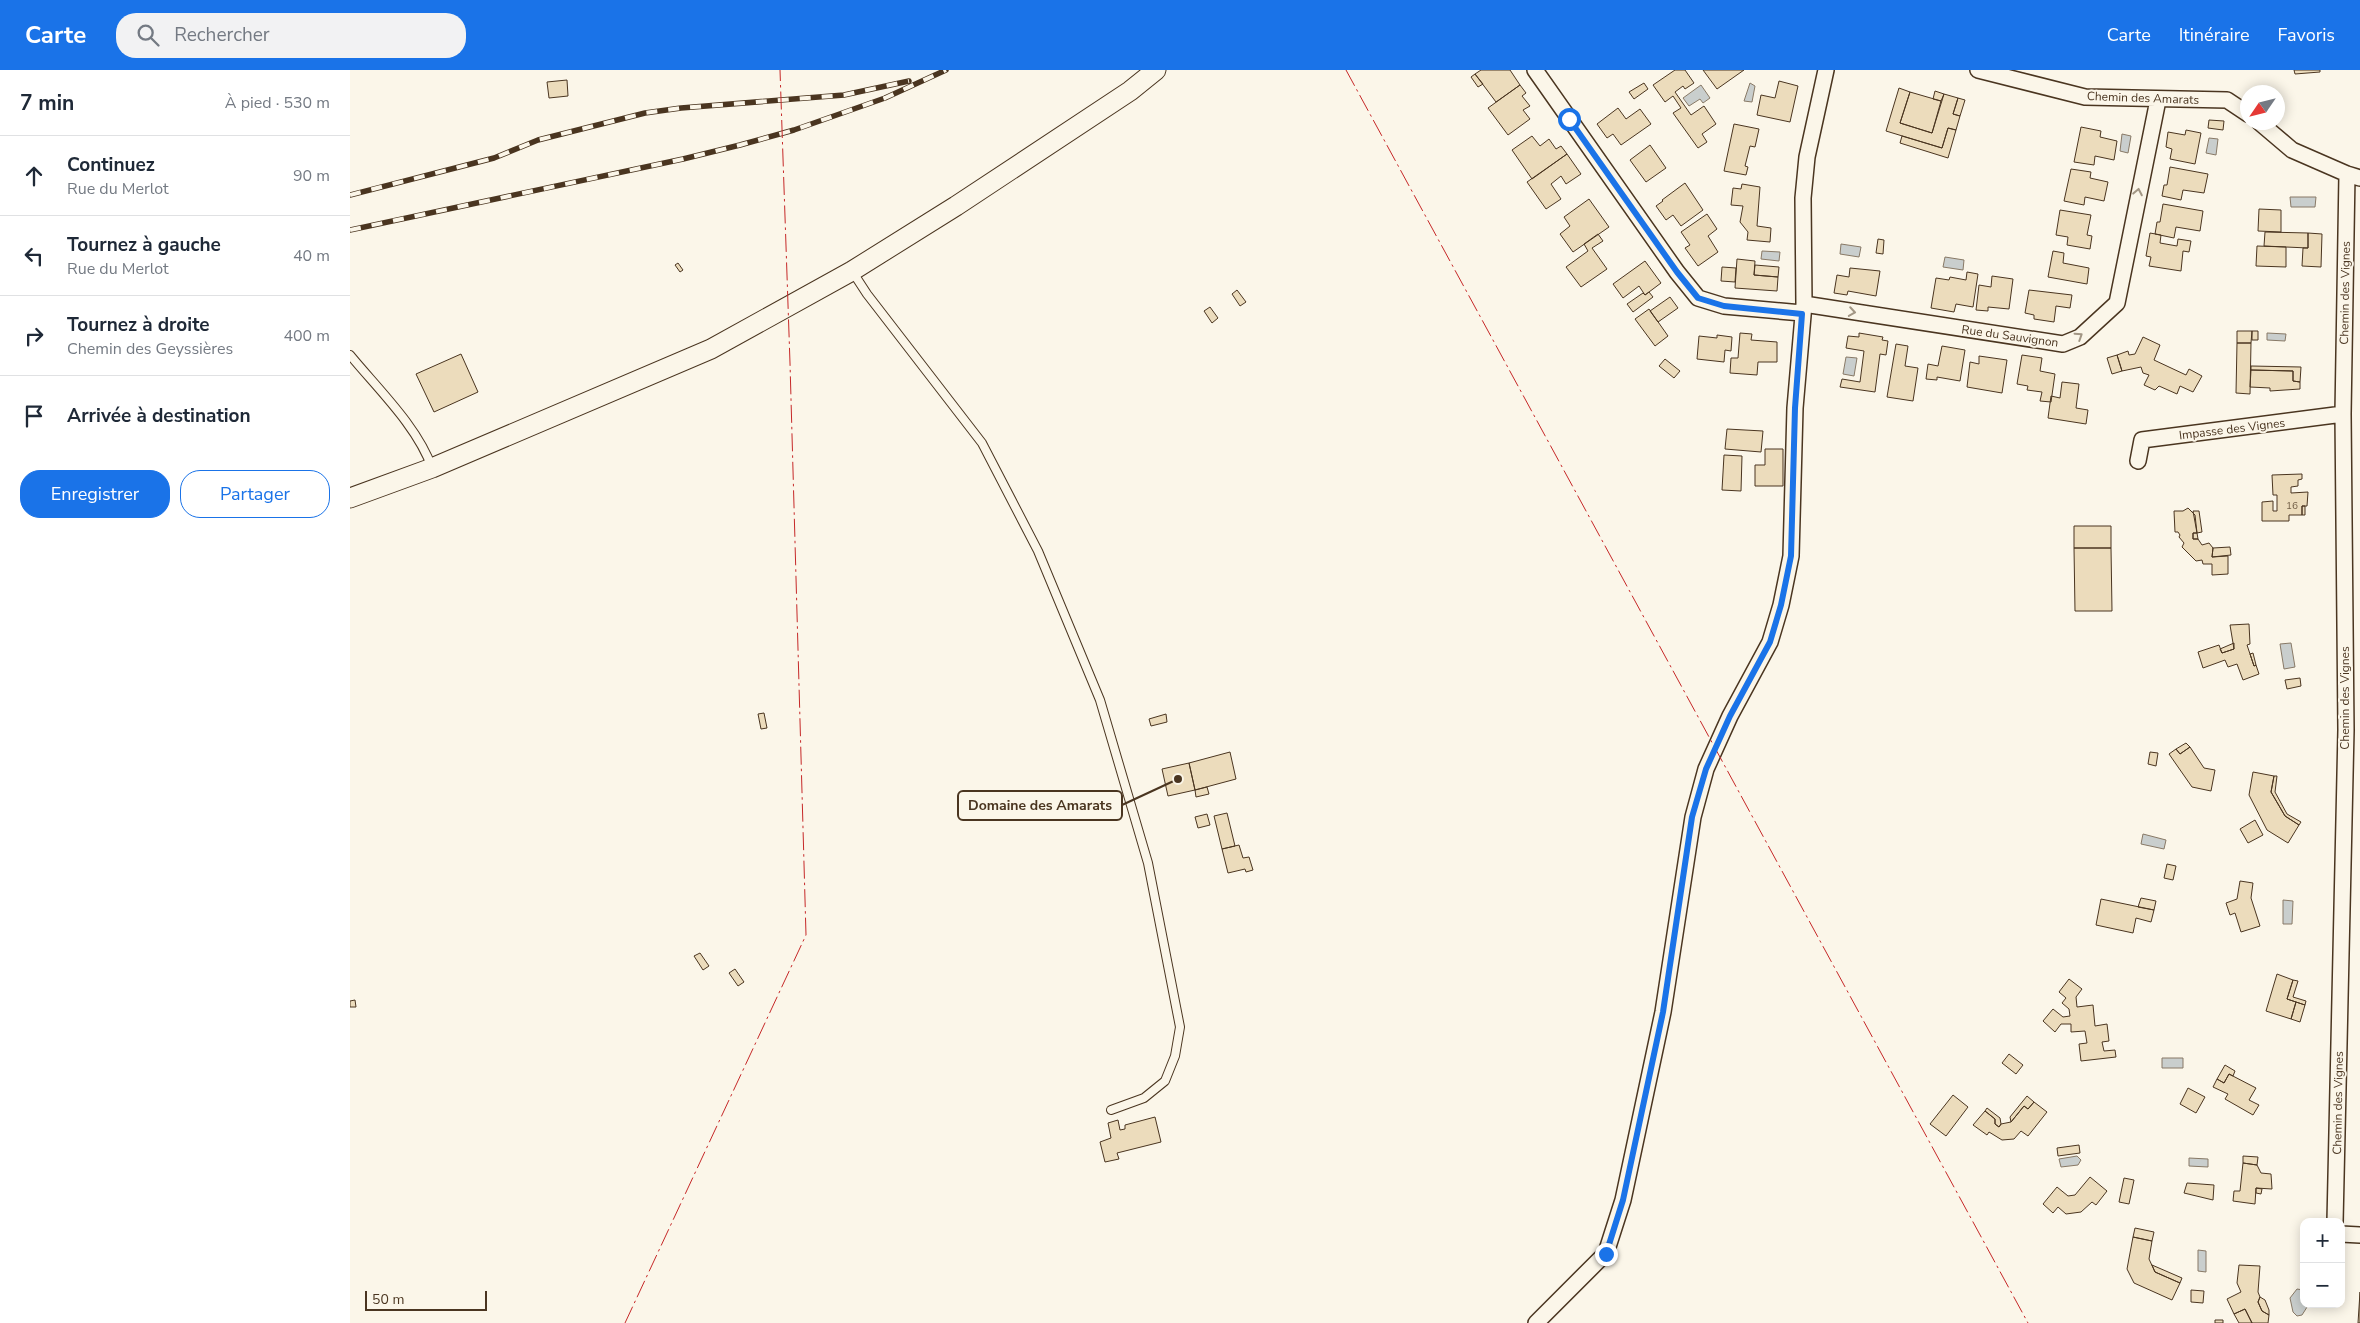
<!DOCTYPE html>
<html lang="fr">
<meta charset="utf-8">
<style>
:root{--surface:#fff;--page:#f2f2f3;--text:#1f2937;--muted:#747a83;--line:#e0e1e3;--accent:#1a73e8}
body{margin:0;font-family:"Nunito Sans",sans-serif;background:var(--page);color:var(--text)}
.controls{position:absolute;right:15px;bottom:15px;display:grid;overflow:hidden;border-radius:10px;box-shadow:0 2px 12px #0003}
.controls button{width:45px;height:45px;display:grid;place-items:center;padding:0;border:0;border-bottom:1px solid var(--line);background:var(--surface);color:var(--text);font:25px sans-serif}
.compass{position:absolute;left:1890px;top:15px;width:45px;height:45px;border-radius:50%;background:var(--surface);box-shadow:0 2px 12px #0003;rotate:235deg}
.scale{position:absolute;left:15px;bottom:12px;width:122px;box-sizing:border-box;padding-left:5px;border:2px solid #4a3520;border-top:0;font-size:14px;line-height:18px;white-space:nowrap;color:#4a3520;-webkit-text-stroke:4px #fbf6e9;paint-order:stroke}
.stop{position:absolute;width:15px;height:15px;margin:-11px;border:4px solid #1a73e8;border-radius:50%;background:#fff}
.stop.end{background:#1a73e8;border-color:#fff;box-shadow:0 1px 5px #0008}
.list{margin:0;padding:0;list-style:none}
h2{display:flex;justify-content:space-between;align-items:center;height:65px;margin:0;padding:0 20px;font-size:21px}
h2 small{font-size:16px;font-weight:400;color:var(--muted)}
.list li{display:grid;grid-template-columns:32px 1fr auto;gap:15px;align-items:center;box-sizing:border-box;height:80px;padding:0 20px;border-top:1px solid var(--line)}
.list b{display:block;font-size:19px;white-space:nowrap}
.list p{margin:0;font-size:16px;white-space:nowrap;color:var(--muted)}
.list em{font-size:16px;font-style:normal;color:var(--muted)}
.actions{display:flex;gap:10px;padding:15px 20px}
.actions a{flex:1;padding:11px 0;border:1px solid var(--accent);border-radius:20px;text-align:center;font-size:18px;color:var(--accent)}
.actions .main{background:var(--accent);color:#fff}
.icon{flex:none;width:28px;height:28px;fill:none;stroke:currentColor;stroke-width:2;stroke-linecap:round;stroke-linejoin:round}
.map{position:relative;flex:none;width:2010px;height:1253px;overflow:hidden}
header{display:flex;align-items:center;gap:30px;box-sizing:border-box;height:70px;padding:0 25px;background:var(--accent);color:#fff}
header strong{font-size:24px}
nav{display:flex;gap:28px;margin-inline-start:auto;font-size:18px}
.search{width:350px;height:45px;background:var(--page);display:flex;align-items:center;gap:12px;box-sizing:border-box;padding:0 18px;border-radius:20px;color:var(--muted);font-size:19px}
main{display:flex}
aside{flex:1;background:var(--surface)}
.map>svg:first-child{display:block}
.water{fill:#c9cecd;stroke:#887966}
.building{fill:#ecdcbc;stroke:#4a3520}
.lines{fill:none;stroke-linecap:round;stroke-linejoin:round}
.service-casing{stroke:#4a3520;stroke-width:10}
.minor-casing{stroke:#4a3520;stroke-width:18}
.tertiary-casing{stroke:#4a3520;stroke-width:21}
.service{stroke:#fbf6e9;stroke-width:8}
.minor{stroke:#fbf6e9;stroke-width:15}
.tertiary{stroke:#fbf6e9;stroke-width:19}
.rail-casing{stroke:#4a3520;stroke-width:5.5}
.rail{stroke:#fbf6e9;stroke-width:4;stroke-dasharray:11;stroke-linecap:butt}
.power{stroke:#c62828;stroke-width:1;stroke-dasharray:18 4 2.5 4;stroke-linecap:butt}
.oneway{stroke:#a29684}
.route{stroke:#1a73e8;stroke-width:6}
.labels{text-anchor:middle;stroke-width:4;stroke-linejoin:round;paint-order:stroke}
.number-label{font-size:10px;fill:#725f47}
.street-label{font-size:12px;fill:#4a3520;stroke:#fbf6e9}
.leader{fill:none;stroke:#4a3520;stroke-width:2}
.callout-dot{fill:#4a3520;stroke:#fbf6e9;stroke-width:2}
.callout{fill:#fbf6e9;stroke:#4a3520;stroke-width:2}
.callout-label{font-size:14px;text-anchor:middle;font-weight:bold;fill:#4a3520}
</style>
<header>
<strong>Carte</strong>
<div class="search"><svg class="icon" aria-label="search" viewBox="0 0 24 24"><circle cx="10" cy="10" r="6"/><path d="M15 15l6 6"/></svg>Rechercher</div>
<nav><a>Carte</a><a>Itinéraire</a><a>Favoris</a></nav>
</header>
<main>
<aside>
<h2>7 min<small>À pied · 530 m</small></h2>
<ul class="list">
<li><svg class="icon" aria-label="ahead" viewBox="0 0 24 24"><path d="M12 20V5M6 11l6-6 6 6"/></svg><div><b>Continuez</b><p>Rue du Merlot</p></div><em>90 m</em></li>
<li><svg class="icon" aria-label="left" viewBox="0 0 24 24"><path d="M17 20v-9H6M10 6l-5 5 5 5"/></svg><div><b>Tournez à gauche</b><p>Rue du Merlot</p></div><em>40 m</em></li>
<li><svg class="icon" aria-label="right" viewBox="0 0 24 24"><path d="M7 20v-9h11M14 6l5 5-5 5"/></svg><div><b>Tournez à droite</b><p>Chemin des Geyssières</p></div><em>400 m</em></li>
<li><svg class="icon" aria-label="arrive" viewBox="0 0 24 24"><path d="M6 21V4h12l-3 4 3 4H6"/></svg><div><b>Arrivée à destination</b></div></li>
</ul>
<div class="actions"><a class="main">Enregistrer</a><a>Partager</a></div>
</aside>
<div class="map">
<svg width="2010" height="1253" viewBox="0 0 2010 1253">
<rect width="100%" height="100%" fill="#fbf6e9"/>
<!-- water -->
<path class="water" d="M1400 13 1405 16 1402 32 1394 31Z
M1351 15 1360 28 1353 33 1350 29 1339 36 1333 28Z
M1772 64 1781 66 1778 83 1770 81Z
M1859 68 1868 69 1866 85 1856 83Z
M1940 127H1966L1965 137H1941Z
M1491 174 1511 177 1509 187 1490 184Z
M1412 181 1430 182 1429 191 1411 189Z
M1595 187 1614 190 1613 200 1593 197Z
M1917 263 1936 264 1935 271 1917 270Z
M1496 287 1507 288 1504 306 1493 304Z
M1941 573 1945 597 1934 599 1930 574Z
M1793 764 1816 770 1814 779 1791 774Z
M1933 830 1943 831 1942 854H1933Z
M1812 988H1833V998H1812Z
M1727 1086 1731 1090 1728 1095 1711 1097 1709 1089Z
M1839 1088 1858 1089V1097L1839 1096Z
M1848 1180 1856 1181V1202L1848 1201Z
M1947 1219 1953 1220 1954 1234H1959L1952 1245 1947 1246 1943 1242 1940 1228Z"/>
<!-- building -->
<path class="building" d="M1131 0H1160L1170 15 1146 32 1125 4Z
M1325 0H1335L1344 13 1335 19 1333 16 1325 22 1341 45 1354 36 1366 54 1352 64 1357 72 1348 78 1323 43 1331 38 1323 26 1315 32 1303 15Z
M1353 0H1394L1367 19Z
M1944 0H1970V2L1945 4Z
M1125 4 1133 14 1128 17 1121 7Z
M217 10 218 26 199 28 197 12Z
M1429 11 1448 16 1440 52 1407 45 1411 25 1425 28Z
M1294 13 1298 19 1284 29 1279 22Z
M1170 15 1176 23 1172 26 1180 36 1173 40 1180 49 1158 65 1138 38Z
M1549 18 1560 22 1550 53 1582 63 1594 24 1608 28 1603 44 1610 46 1606 60 1598 58 1592 78 1536 61Z
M1585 21 1594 24 1591 31 1583 29Z
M1560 22 1591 31 1582 63 1550 53Z
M1608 28 1615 30 1610 46 1603 44Z
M1268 38 1276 49 1290 39 1301 54 1271 75 1263 64 1257 68 1247 54Z
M1859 50 1874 51 1873 60 1858 58Z
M1384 54 1409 59 1405 77 1400 76 1395 96 1398 97 1396 105 1374 101Z
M1731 57 1751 61 1750 67 1767 71 1764 90 1745 86 1744 95 1724 92Z
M1598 58 1606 60 1598 88 1550 73 1552 66 1592 78Z
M1836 60 1851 63 1845 94 1820 89 1822 79 1816 77 1818 62 1835 65Z
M1182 66 1190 76 1199 69 1206 79 1211 76 1217 84 1182 109 1162 80Z
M1300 75 1316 98 1296 112 1280 90Z
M1217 84 1231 104 1216 114 1211 106 1201 114 1211 129 1196 139 1177 112Z
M1820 97 1858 104 1854 123 1833 120 1831 130 1812 126 1814 115H1817Z
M1721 99 1741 102 1740 108 1758 112 1754 131 1735 127 1734 135 1714 131Z
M1335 113 1353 140 1331 156 1323 145 1316 150 1306 136 1313 131 1312 130Z
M1392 114 1410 117 1407 156 1421 158 1420 172 1397 170 1398 162 1390 152 1393 136 1381 135 1383 118 1391 119Z
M1239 129 1259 157 1223 182 1210 164 1220 156 1214 147Z
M1813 134 1853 141 1850 161 1826 157 1824 168 1805 164 1807 152H1810Z
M1909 139 1931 140V162L1908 161Z
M1710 140 1741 145 1737 165 1742 166 1740 179 1717 175 1718 167 1706 165Z
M1357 144 1367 159 1358 166 1368 182 1348 196 1335 178 1340 175 1331 162Z
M1915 162 1958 163V178L1914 176Z
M1800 163 1811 165 1810 173 1827 176 1828 169 1841 171 1839 182 1833 181 1831 201 1799 196 1801 187 1796 186Z
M1958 163 1972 164 1971 197 1952 196 1953 178H1958Z
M1248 164 1253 171 1242 178 1257 199 1231 217 1216 197 1238 181 1234 174Z
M1528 169 1534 170 1533 184 1526 183Z
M1907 176 1936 177V197L1906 196Z
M1703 181 1714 183 1713 193 1739 198 1737 214 1698 207Z
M1387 189 1405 191 1404 205 1428 207 1427 221 1385 218Z
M1295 191 1311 213 1295 225 1289 216 1273 228 1263 214Z
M328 193 333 200 330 202 325 195Z
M1405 195 1429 197 1428 207 1404 205Z
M1372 197 1386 198 1385 212 1371 211Z
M1500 198 1530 201 1526 226 1498 221 1497 225 1484 223 1487 205 1499 207Z
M1617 202 1628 204 1623 237 1606 234 1604 242 1581 238 1586 208 1599 210 1600 207 1616 210Z
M1642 206 1663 209 1659 239 1638 237V241L1626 240 1629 215 1641 217Z
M887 220 896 232 890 236 882 224Z
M1679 220 1722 225 1720 238 1706 236 1704 252 1684 249V245L1675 243Z
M1299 222 1303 227 1283 242 1277 234 1293 223 1295 225Z
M1320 227 1328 238 1308 252 1300 241Z
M860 237 868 248 862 253 854 241Z
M1299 239 1318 266 1305 276 1285 249Z
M1887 261H1902L1901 273H1887Z
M1902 261H1908V270H1902Z
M1390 263 1402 264 1401 270 1427 272V292H1408L1407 305 1380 303 1381 288H1388Z
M1509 263 1533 267 1532 270 1538 271 1536 285 1530 284 1525 322 1490 317 1492 309 1510 312 1514 281 1496 278 1498 266 1509 267Z
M1367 265 1382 267 1381 281 1375 280 1374 292 1347 289 1349 266 1367 268Z
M1793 267 1810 275 1804 290 1836 305 1839 299 1852 306 1843 322 1830 316 1827 324 1809 316 1805 320 1794 315 1799 305 1793 303 1791 297 1772 301 1767 285 1778 281 1779 285 1785 284Z
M1887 273H1901L1900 324 1886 323Z
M1546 274 1558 276 1555 296 1568 298 1563 331 1537 327Z
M1592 276 1615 280 1610 311 1587 307V310L1576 309 1578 294 1588 296Z
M111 284 128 322 84 342 66 304Z
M1672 285 1692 288 1690 301 1705 304 1701 332 1690 331 1692 322 1677 320 1678 316 1667 314Z
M1767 285 1772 301 1762 304 1757 288Z
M1629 286 1657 290 1652 323 1617 317 1620 292 1629 294Z
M1315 289 1330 301 1324 308 1309 296Z
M1901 296 1951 297 1950 312 1943 311V301L1901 300Z
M1901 300 1943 301V311L1950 312V319L1920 321V318L1900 317Z
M1712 312 1729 314 1726 338 1738 340 1736 354 1698 348 1701 326 1710 328Z
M1377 359 1413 361 1411 382 1375 379Z
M1415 379H1433V416H1405V395H1415Z
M1374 385 1392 386 1391 421 1372 420Z
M1952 404V409L1948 410V416L1941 417V423L1958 422 1957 436H1952V445H1939V451H1912V432L1923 431V441H1927V425H1923L1922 405Z
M1952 436H1955V445H1952Z
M1838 438 1845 445 1847 463H1843V469H1848L1852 475 1859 473 1863 478 1862 487 1878 486V504L1862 505V494H1853L1852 490 1846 491 1832 477 1834 473 1829 467 1830 465 1828 462H1825L1824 441H1833Z
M1843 441H1849L1852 462 1847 463Z
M1724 456H1761V478H1724Z
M1843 463H1847L1848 469H1843Z
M1880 477 1881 485 1862 487 1863 478Z
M1724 478H1761L1762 541H1725Z
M1899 554 1900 574 1897 575 1904 596 1906 595 1909 604 1893 610 1887 594 1878 597 1875 590 1853 598 1848 582 1869 575 1872 583 1884 579 1880 555Z
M1884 573V579L1872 583 1870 579Z
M1903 583 1906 595 1904 596 1900 584Z
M1950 608 1951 616 1937 619 1935 610Z
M414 643 417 658 411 659 408 644Z
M816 644 817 652 801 656 799 649Z
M1836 673 1840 677 1830 684 1826 679Z
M1840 677 1854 698 1865 700 1861 721 1842 717 1819 684 1826 679 1830 684Z
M880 682 886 709 845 720 839 693Z
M1800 682 1808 683 1806 696 1798 694Z
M839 693 845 720 818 726 812 699Z
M1903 702 1924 706 1921 722 1935 746 1949 755 1938 773 1917 760 1899 725Z
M1924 706H1927L1925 722 1937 744 1951 752 1949 755 1935 746 1921 722Z
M857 717 859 724 846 727 845 720Z
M877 743 885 776 872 779 864 746Z
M857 744 860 755 848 758 845 747Z
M1905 750 1913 765 1898 773 1890 759Z
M889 775 893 788 899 787 903 800 896 802 895 799 878 803 872 779Z
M1817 794 1826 796 1823 810 1814 808Z
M1890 811 1903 813 1901 828 1910 856 1891 862 1885 843 1880 845 1876 833 1887 829Z
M1791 828 1806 831 1804 840 1788 837Z
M1751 829 1804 840 1801 852 1786 848 1783 863 1746 855Z
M350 883 359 896 353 900 344 886Z
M385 899 394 912 388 916 379 903Z
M1927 904 1943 910 1937 929 1946 932 1941 949 1916 941Z
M1719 909 1732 919 1726 927 1727 937 1743 935 1745 956 1757 954 1759 971 1752 972 1754 981 1765 980 1766 987 1731 991 1729 974 1737 973 1735 961 1721 962V954H1711L1705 962 1693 951 1703 939 1713 947 1720 946 1719 939 1712 933 1716 928 1709 922Z
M1943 910 1948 911 1943 927 1956 931 1955 935 1937 929Z
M5 930 6 937H0V931Z
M1946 932 1955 935 1950 952 1941 949Z
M1659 984 1673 995 1666 1004 1652 993Z
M1875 995 1885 1001 1883 1006 1879 1004 1874 1013 1867 1009Z
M1879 1004 1906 1018 1899 1030 1909 1035 1903 1045 1875 1029 1878 1024 1863 1017 1867 1009 1874 1013Z
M1838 1018 1855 1027 1846 1043 1830 1034Z
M1603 1025 1618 1037 1596 1066 1580 1054Z
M1677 1026 1684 1032 1678 1039 1674 1036 1661 1052 1660 1047Z
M1684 1032 1697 1042 1678 1066 1671 1061 1664 1069 1652 1070 1639 1062 1637 1065 1623 1055 1635 1041 1645 1049V1054L1649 1057 1651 1054 1661 1052 1674 1036 1678 1039Z
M1637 1038 1650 1048 1651 1054 1649 1057 1645 1054V1049L1635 1041Z
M805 1047 811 1072 767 1083 769 1089 755 1092 750 1072 761 1068 758 1053 768 1050 770 1060 775 1059V1055Z
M1729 1075 1730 1083 1708 1086 1707 1078Z
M1893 1086 1908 1087 1907 1095 1893 1093Z
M1893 1093 1907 1095 1911 1103 1921 1104 1922 1119 1906 1118 1905 1134 1883 1131 1884 1121H1890Z
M1740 1107 1757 1121 1746 1135 1742 1132 1731 1142 1716 1144 1708 1137 1703 1143 1693 1134 1707 1117 1718 1126 1725 1125Z
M1774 1108 1784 1110 1779 1134 1769 1132Z
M1837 1113 1864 1115 1863 1130 1834 1123Z
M1906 1118 1912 1119 1911 1124 1906 1123Z
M1785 1158 1804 1162 1802 1171 1783 1167Z
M1783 1167 1802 1171 1799 1189 1805 1202 1830 1213 1822 1230 1784 1213 1777 1199Z
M1802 1195 1832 1208 1830 1213 1805 1202Z
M1889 1195 1910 1196 1908 1222 1910 1227 1908 1232 1912 1241 1919 1245 1918 1253H1902L1895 1239 1884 1244 1877 1229 1891 1222 1887 1213Z
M1841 1220 1854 1221 1853 1233 1841 1232Z
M2010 1222V1253H2008Z
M1910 1227 1915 1230 1919 1240V1245L1912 1241 1908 1232Z
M1895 1239 1902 1253H1889L1884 1244Z
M1865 1250H1873V1253H1865Z"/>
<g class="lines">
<defs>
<path id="service" d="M502 201 517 224 632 373 688 481 750 630 798 793 830 957 825 986 815 1011 794 1028 761 1040
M0 285C27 318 68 357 82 398"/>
<path id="minor" d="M1185 0 1327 202 1348 228 1374 236 1452 243
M1628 0 1735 27 1877 30 1898 44
M1909 52 1942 80 1997 104 2010 108
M1454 234 1713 274 1730 267 1767 233 1808 30
M1788 391 1792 370 1993 344
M1985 1152 1996 660 1993 344 1997 104
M1991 1164 2010 1165
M1186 1253 1256 1183 1273 1130 1313 942 1343 747 1356 699 1380 646 1420 572 1431 535 1441 486 1445 338 1454 234 1453 128 1457 87 1476 0"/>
<path id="tertiary" d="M0 428 82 398 361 279 502 201 606 136 780 21 806 0"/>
</defs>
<!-- service casing -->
<use href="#service" class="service-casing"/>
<!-- minor casing -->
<use href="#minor" class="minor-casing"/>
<!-- tertiary casing -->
<use href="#tertiary" class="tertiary-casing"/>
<!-- service -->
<use href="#service" class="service"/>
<!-- minor -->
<use href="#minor" class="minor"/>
<!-- tertiary -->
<use href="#tertiary" class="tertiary"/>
<defs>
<path id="rail" d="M0 125 144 88 188 70 295 43 331 38 494 25 559 11
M0 160 333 89 390 75 444 60 535 28 596 0"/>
</defs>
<!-- rail casing -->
<use href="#rail" class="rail-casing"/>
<!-- rail -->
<use href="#rail" class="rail"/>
<!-- power -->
<path class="power" d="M996 0 1678 1253
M275 1253 456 865 440 293 430 0"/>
</g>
<!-- one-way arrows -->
<defs><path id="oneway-chevron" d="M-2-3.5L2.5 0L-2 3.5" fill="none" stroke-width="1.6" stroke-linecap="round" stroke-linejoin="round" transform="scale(1.25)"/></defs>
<g class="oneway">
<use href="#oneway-chevron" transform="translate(1788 122) rotate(-79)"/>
<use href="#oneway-chevron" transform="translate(1502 242) rotate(9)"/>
<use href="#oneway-chevron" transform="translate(1729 266) rotate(-33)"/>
</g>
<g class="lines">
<!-- route -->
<path class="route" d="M1219 49 1327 202 1348 228 1374 236 1452 244 1445 338 1441 486 1431 535 1420 572 1380 646 1356 699 1342 747 1313 942 1273 1130 1256 1184"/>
</g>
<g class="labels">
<!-- number labels -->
<g class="number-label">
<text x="1942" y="439">16</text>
</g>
<!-- street labels -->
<g class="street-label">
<text transform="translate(1793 28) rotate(2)" y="4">Chemin des Amarats</text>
<text transform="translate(1995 223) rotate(-89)" y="4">Chemin des Vignes</text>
<text transform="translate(1660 266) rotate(8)" y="4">Rue du Sauvignon</text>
<text transform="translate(1882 359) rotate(-7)" y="4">Impasse des Vignes</text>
<text transform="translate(1995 628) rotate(-90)" y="4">Chemin des Vignes</text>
<text transform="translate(1988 1033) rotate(-89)" y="4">Chemin des Vignes</text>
</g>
</g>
<!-- callouts -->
<path class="leader" d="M828 709L772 735"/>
<circle class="callout-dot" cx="828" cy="709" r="5"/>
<rect class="callout" x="608" y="721" width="164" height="29" rx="5"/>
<g class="callout-label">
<text x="690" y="740">Domaine des Amarats</text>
</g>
</svg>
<div class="controls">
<button>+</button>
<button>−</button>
</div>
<svg class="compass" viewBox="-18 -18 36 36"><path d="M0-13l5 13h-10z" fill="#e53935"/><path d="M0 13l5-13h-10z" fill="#747a83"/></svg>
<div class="scale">50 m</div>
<div class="stop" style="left:1219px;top:49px"></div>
<div class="stop end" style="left:1256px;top:1184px"></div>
</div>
</main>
